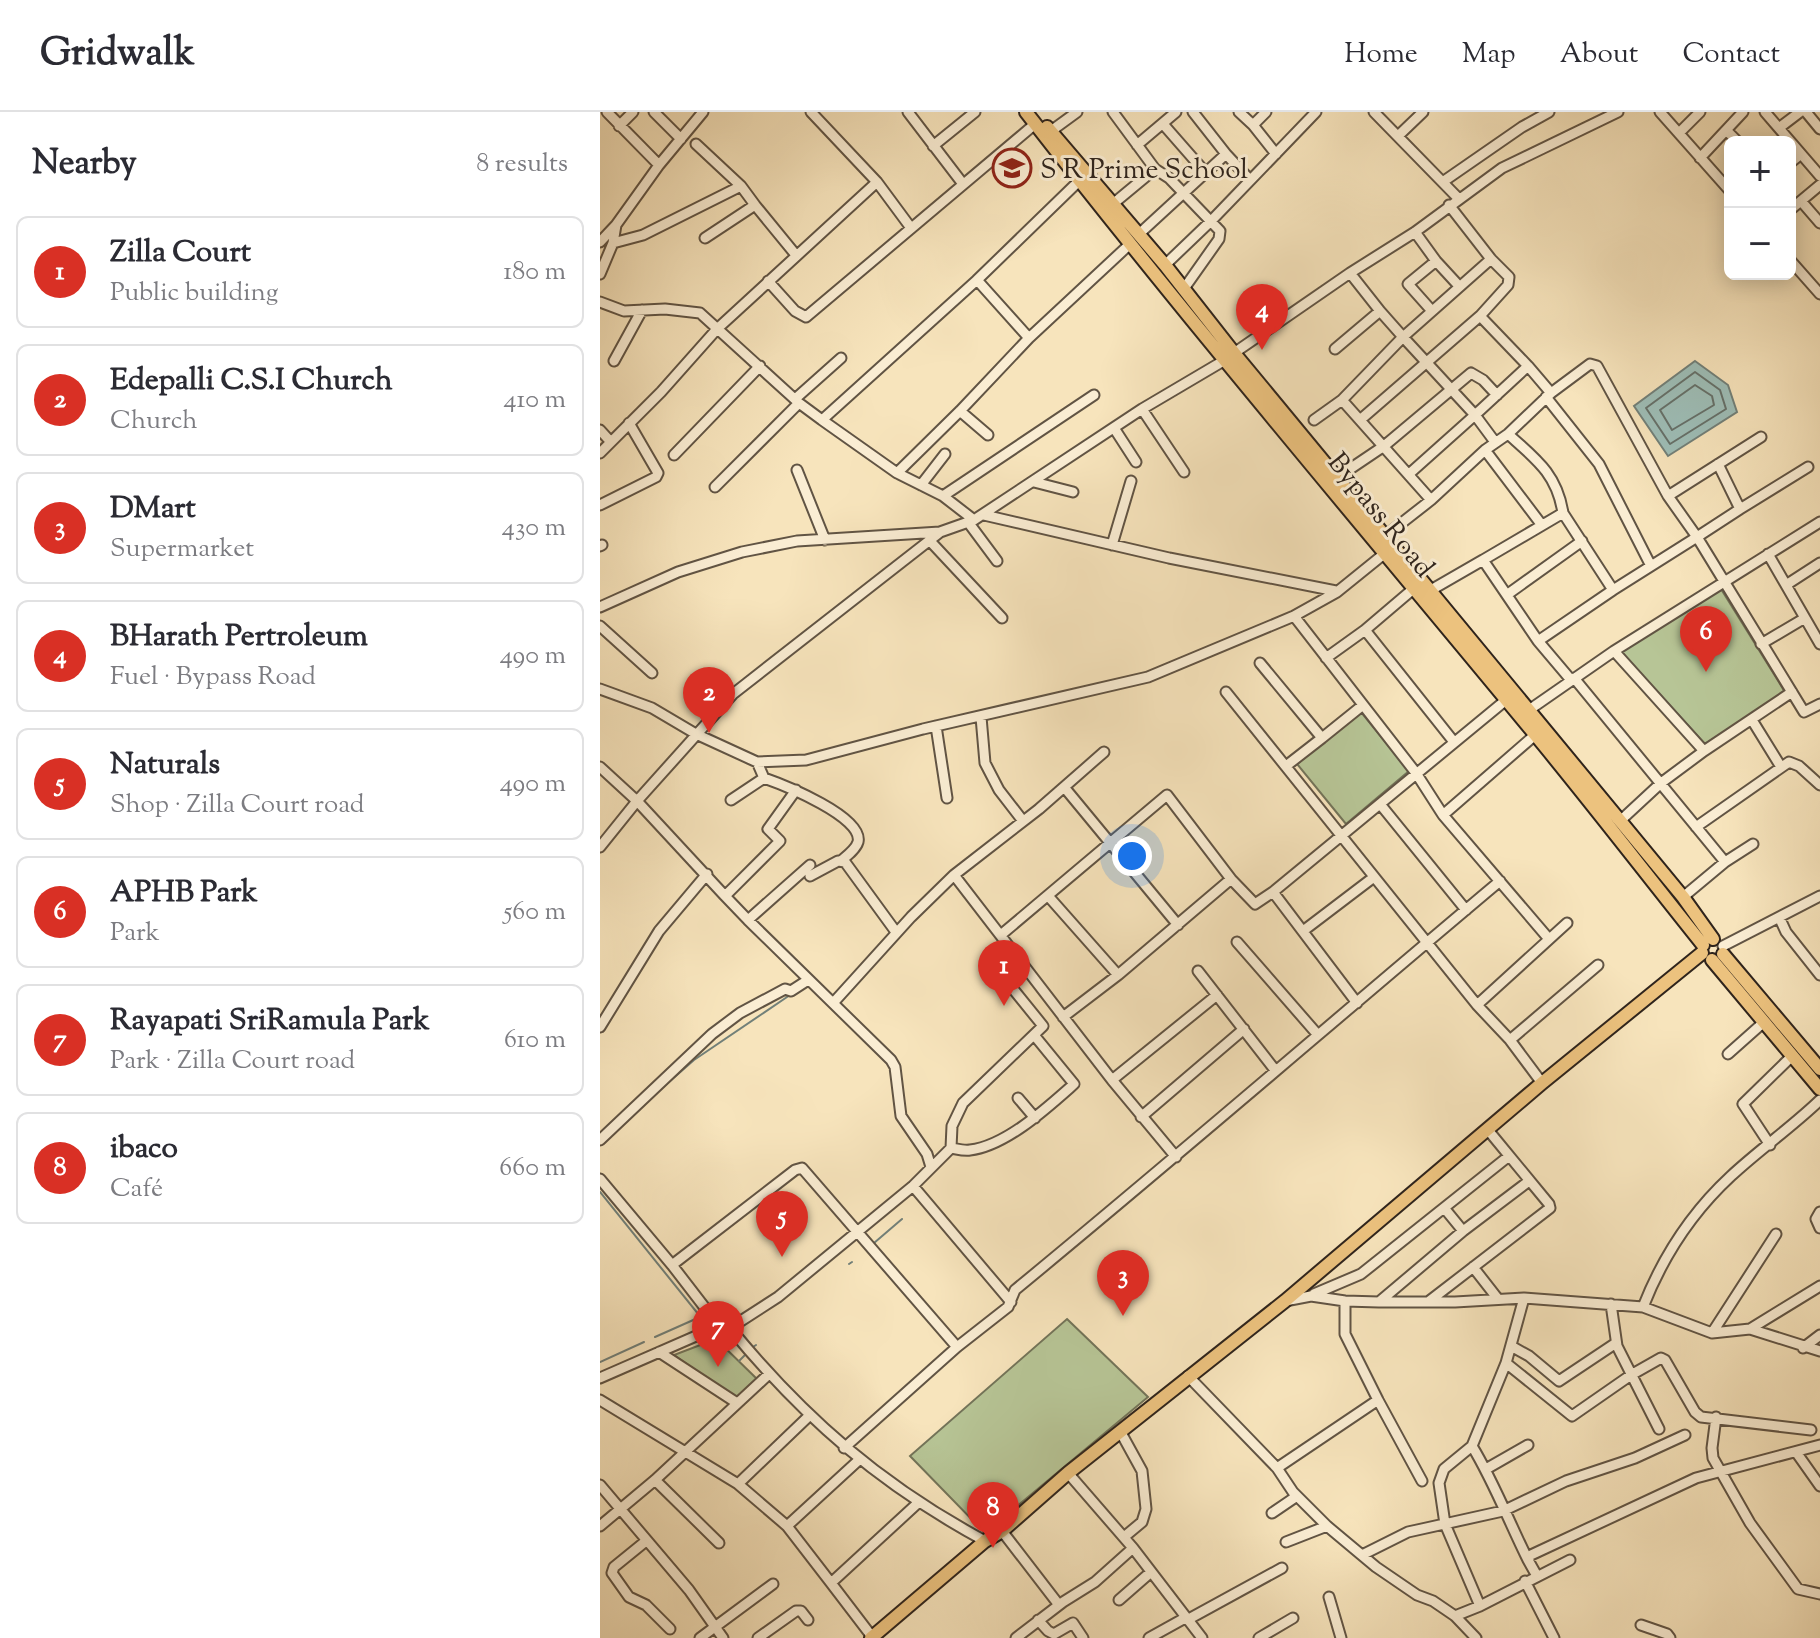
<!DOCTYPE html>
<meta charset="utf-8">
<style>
:root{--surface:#fff;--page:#f7f7f7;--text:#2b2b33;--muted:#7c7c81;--line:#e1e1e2;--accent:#d93025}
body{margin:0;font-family:"Sorts Mill Goudy",serif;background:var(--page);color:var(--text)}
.controls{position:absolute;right:24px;top:24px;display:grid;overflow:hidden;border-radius:12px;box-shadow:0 4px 20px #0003}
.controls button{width:72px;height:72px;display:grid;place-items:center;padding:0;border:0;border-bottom:2px solid var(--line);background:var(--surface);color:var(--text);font:40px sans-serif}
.you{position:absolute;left:532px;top:744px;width:28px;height:28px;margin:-20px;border:6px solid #fff;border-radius:50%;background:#1a73e8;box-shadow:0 0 0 12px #1a73e833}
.badge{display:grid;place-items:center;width:52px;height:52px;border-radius:50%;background:var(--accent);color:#fff;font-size:26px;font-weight:700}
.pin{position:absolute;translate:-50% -66px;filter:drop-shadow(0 2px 4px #0008)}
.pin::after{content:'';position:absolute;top:42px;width:28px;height:24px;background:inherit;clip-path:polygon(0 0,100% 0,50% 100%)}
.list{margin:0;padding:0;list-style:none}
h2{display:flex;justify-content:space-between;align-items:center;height:104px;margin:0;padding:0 32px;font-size:34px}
h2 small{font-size:26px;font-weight:400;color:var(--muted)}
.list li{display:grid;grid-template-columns:52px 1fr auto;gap:24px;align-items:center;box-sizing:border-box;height:112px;margin:0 16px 16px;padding:0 16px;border:2px solid var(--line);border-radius:12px}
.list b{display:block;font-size:30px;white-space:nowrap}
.list p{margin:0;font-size:26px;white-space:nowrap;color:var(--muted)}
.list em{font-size:26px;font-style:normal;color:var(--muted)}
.map{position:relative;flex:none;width:1220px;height:1526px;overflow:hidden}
header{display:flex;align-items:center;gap:48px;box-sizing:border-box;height:112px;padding:0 40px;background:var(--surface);border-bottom:2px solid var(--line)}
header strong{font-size:38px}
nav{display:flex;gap:44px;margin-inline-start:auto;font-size:28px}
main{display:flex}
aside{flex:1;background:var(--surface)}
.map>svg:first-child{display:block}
.green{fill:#b7c596;stroke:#737459;stroke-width:2}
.water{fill:#9ebeb7;stroke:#728079;stroke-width:2}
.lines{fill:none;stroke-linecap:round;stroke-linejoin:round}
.shore{stroke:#66716a;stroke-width:2}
.stream{stroke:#728079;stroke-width:2}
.minor-casing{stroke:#615444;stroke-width:13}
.major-casing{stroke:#2f241c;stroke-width:16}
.minor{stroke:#faedd3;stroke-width:9}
.major{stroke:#ecc27e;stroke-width:12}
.labels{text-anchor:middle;stroke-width:6;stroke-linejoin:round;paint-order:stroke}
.poi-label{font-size:28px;fill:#2f241c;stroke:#faedd3;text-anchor:start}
.street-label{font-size:28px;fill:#2f241c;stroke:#faedd3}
</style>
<header>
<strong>Gridwalk</strong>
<nav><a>Home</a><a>Map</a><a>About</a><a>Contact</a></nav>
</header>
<main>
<aside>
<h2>Nearby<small>8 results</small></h2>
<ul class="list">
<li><span class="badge">1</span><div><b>Zilla Court</b><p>Public building</p></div><em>180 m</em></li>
<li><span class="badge">2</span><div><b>Edepalli C.S.I Church</b><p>Church</p></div><em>410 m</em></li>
<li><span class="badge">3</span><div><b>DMart</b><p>Supermarket</p></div><em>430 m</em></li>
<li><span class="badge">4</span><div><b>BHarath Pertroleum</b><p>Fuel · Bypass Road</p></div><em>490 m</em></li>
<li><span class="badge">5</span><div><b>Naturals</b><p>Shop · Zilla Court road</p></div><em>490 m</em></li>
<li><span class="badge">6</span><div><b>APHB Park</b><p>Park</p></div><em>560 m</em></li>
<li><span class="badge">7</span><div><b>Rayapati SriRamula Park</b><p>Park · Zilla Court road</p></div><em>610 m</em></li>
<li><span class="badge">8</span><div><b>ibaco</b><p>Café</p></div><em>660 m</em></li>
</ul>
</aside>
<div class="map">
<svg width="1220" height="1526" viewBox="0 0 1220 1526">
<rect width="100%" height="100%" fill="#f7e4bc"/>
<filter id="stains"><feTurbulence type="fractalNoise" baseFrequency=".0025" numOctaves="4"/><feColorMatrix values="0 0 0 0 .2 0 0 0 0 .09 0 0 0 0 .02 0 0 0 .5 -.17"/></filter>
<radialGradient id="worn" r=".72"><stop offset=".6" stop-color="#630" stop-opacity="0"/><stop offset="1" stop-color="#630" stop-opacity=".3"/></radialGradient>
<!-- green -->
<path class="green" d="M1121 477 1185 580 1105 632 1021 540Z
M761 600 809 659 746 712 697 652Z
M467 1207 548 1285 385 1421 310 1344Z
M116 1227 158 1268 135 1286 74 1243Z"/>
<!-- water -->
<path class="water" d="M1095 249 1128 273 1137 300 1068 344 1034 294Z"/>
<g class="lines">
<!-- shore -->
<path class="shore" d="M1095 260 1120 278 1126 297 1070 332 1046 296Z
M1095 273 1112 284 1114 293 1072 318 1060 298Z"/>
<!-- stream -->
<path class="stream" d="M53 984 94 948 190 883
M0 1080 103 1208
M274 1131 302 1107
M249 1152 252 1150
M55 1225 100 1205
M153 1235 156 1233
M139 1249 145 1243
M0 1250 44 1230"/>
<defs>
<path id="minor" d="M7 0 59 53
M54 0 81 27
M308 0 363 72
M513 0 555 57 569 66 620 119 619 127 583 178
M593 0 626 42 650 68
M639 0 653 13 676 42
M774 0 859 87
M1060 0 1130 79
M1165 0 1220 64
M1206 0 1220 17
M563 12 605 60
M653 13 666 0
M19 14 33 0
M1179 16 1200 0
M451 19 477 0
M1127 19 1138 30
M1079 21 1100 0
M798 24 823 0
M96 32 141 74
M537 33 576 0
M333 34 375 0
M1100 46 1143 0
M1190 51 1201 42
M844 69 922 15 949 0
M277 70 311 116
M1201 89 1220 111
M514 91 555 57
M155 93 196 143
M849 93 891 147 909 165 908 173 880 204 928 254 875 303 895 330
M1190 98 1220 73
M815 120 836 149 859 174
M539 122 626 42
M0 130 16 113
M13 131 43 123 141 74 155 93 105 126
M1190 148 1220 182
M565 153 612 108 716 0
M750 161 780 199
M0 162 13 131 16 113 59 53 103 0
M168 169 195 199 206 205 435 12
M0 190 24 199 65 197 100 201 199 291 115 375
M832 199 808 172 836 149
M429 226 377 168 481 67
M735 237 780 199 803 225 742 288 831 388
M634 241 750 161 815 120 902 56 1018 0
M14 249 42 198
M928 254 951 281
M946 285 999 352 1051 454
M195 287 241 246
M199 291 222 308
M542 297 584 360
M360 299 388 323
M714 308 742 288
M760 308 880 204
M514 316 536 350
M0 318 10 329
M908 322C936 347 957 362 963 401
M885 338 941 412
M0 341 61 280 117 217 277 70 211 0
M74 343 160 254
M1118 352 1140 397 1208 355
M197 358 225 428
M297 361 222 308 377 168
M809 362 875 303 803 225 891 147
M738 365 784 334 871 261 883 268 897 283
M434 370 473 380
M321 373 345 342
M343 384 494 283
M0 393 56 365 58 361 29 311
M1140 397 1097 425 1204 600 1220 592
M384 403 569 446 736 479
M374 408 343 384 297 361 360 299 429 226 530 132
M368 410 397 449
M785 424 831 388 885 338 908 322 951 281 990 252 997 254 1068 384
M330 429 402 506
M512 433 531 369
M0 434 2 433
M1168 442 1220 532
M1186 473 1220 451
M812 478 765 518 854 630
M831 478 883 448
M1013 478 1097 425 1068 384 1161 325
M908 482 982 429
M0 495 78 460 142 440 197 429 340 420 374 408 542 297 625 248
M694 504 816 661 843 703 935 623
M0 514 52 561
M938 529 1013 478 963 401 883 448 938 529 971 568
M1161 532 1205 506
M1014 539 1104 639
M726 546 765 518
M660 551 722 626 686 654
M974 566 1125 750
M0 577 52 596 96 622 157 650 206 648 323 617 548 565 694 504 737 480 784 442
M626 580 877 893 910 928 942 971
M929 598 1014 539 1220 410
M381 605 385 651 399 678 423 709
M1152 608 1181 655
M336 614 347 686
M722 626 763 593
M0 655 37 689 125 784
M164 666C184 673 264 705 258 730 256 737 248 743 242 748
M464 675 578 813
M196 678 168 717 180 729 125 784 148 808 210 753
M131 688 164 666 157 650
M780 692 866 798
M843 703 949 827
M1020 709 1061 671 1104 639 1192 580
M1096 715 1189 650 1199 654 1220 673
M0 735 37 689 133 582 339 421
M354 763 512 968 576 1045
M210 764 238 749 245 750 296 820
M631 767 655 792 673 780 757 891
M673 780 906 588
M449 785 518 863
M1083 785 1125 750 1153 732
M1180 807 1186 820 1220 863
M148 808 291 948 295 955 301 1004 327 1042 331 1055
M703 819 774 765
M402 822 567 683 631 767 518 863 463 905
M637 830 718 923
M1123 834 1220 784
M598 859 675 958
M234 890 311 805 354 763 439 697 504 640
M877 893 967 811
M0 915 59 819 107 762
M910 928 998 853
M1128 942 1164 910
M512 968 617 883
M418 986 435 1006
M541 1005 644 917
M0 1028 112 922 140 901 185 877 191 879 208 868
M1170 1033 1143 992 1192 944
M351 1036 352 1014 363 991 443 914 392 851
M0 1067 72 1153 119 1214
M313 1074 411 1190
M845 1097 863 1119
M1220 1100 1216 1107 1220 1116
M72 1153 195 1058 202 1056 357 1235
M873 1155 898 1187
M714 1182 761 1162 909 1044
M685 1189 711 1184 745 1189 779 1190H855L924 1186 1043 1195 1112 1221 1150 1217 1220 1239
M745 1189V1222L778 1288
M779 1190 863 1119 929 1069
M828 1190 950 1096 949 1092 888 1018
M1011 1192 1017 1234 1059 1317
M1043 1195C1063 1144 1091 1101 1131 1064 1160 1037 1192 1015 1220 988
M130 1216C205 1307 281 1373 385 1429
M1150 1217 1220 1174
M1112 1221 1176 1122
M911 1234 929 1244 959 1269 1016 1231
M1203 1236 1220 1223
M59 1240 137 1291
M906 1251 972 1304 1031 1263 1061 1246 1065 1248 1095 1300 1101 1305 1211 1318
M588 1264 677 1356 693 1380 727 1414 776 1455 817 1483 833 1489 855 1504 876 1526
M0 1266 119 1214 130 1216 178 1185 313 1074 351 1036C357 1037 364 1039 370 1038 406 1034 448 995 474 972L434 923
M0 1288 138 1372 187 1414 231 1471 319 1390
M1116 1305 1112 1336 1113 1346 1150 1411 1198 1477 1220 1482
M520 1319 542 1359 546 1397 542 1410 524 1425
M872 1334C894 1370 909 1410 928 1448
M244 1336 357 1235 408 1195 415 1178C578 1044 738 905 900 769
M1196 1340 1220 1374
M677 1356 778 1288 822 1369
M886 1357 928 1333
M468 1361 533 1436 602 1526
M55 1368 119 1431
M138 1372 210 1303
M0 1373 89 1478 123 1526
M672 1401 697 1384
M0 1414 55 1368 169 1262
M187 1414 260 1347
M402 1419 459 1493
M46 1429 14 1455 12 1461 29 1485 46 1493 70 1517
M686 1430 727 1414
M762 1443 808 1420 903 1399 966 1369 1035 1346 1085 1323
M937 1464 928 1448 931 1443 1096 1366 1220 1333
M925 1469 954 1526
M231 1471 273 1526
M729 1485 741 1526
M519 1488 551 1460
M880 1494 845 1412 839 1371 844 1357 872 1334 906 1251 924 1186
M855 1504 880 1494 970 1448
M438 1508 448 1519 454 1522 473 1511 483 1526
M587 1508 682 1456
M1041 1513 1067 1522 1070 1526
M100 1526 173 1472
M158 1526 196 1499H201L208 1508
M416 1526 463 1490 495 1470 533 1436
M549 1526 585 1506
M659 1526 693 1506"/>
<path id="major" d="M426 0C590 211 763 414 933 620 991 690 1046 762 1103 833
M447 15 565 153 634 241 1083 785 1113 827
M1123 842 1220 957
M1112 848 1220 977
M271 1526 385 1429 402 1419 468 1361 685 1189 942 971 1102 841"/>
</defs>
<!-- minor casing -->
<use href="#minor" class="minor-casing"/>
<!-- major casing -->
<use href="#major" class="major-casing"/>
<!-- minor -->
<use href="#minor" class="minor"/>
<!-- major -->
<use href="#major" class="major"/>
</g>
<!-- icons -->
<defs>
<symbol id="school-ring" viewBox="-11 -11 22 22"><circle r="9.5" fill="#faedd3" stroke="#8f2418" stroke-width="1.5"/><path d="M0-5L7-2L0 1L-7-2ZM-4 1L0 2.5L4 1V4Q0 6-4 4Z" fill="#8f2418"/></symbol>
</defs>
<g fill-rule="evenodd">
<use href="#school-ring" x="390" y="34" width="44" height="44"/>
</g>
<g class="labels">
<!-- poi labels -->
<g class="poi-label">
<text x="440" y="66">S R Prime School</text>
</g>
<!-- street labels -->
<g class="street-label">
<text transform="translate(782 402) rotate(51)" y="10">Bypass Road</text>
</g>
</g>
<rect width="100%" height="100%" filter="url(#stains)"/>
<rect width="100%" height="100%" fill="url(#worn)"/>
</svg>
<div class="controls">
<button>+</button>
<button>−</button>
</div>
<div class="you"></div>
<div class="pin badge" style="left:404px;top:894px">1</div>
<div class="pin badge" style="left:109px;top:621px">2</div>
<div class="pin badge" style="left:523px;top:1204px">3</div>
<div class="pin badge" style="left:662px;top:238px">4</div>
<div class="pin badge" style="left:182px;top:1145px">5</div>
<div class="pin badge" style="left:1106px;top:560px">6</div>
<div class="pin badge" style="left:118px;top:1255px">7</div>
<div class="pin badge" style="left:393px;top:1436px">8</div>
</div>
</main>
